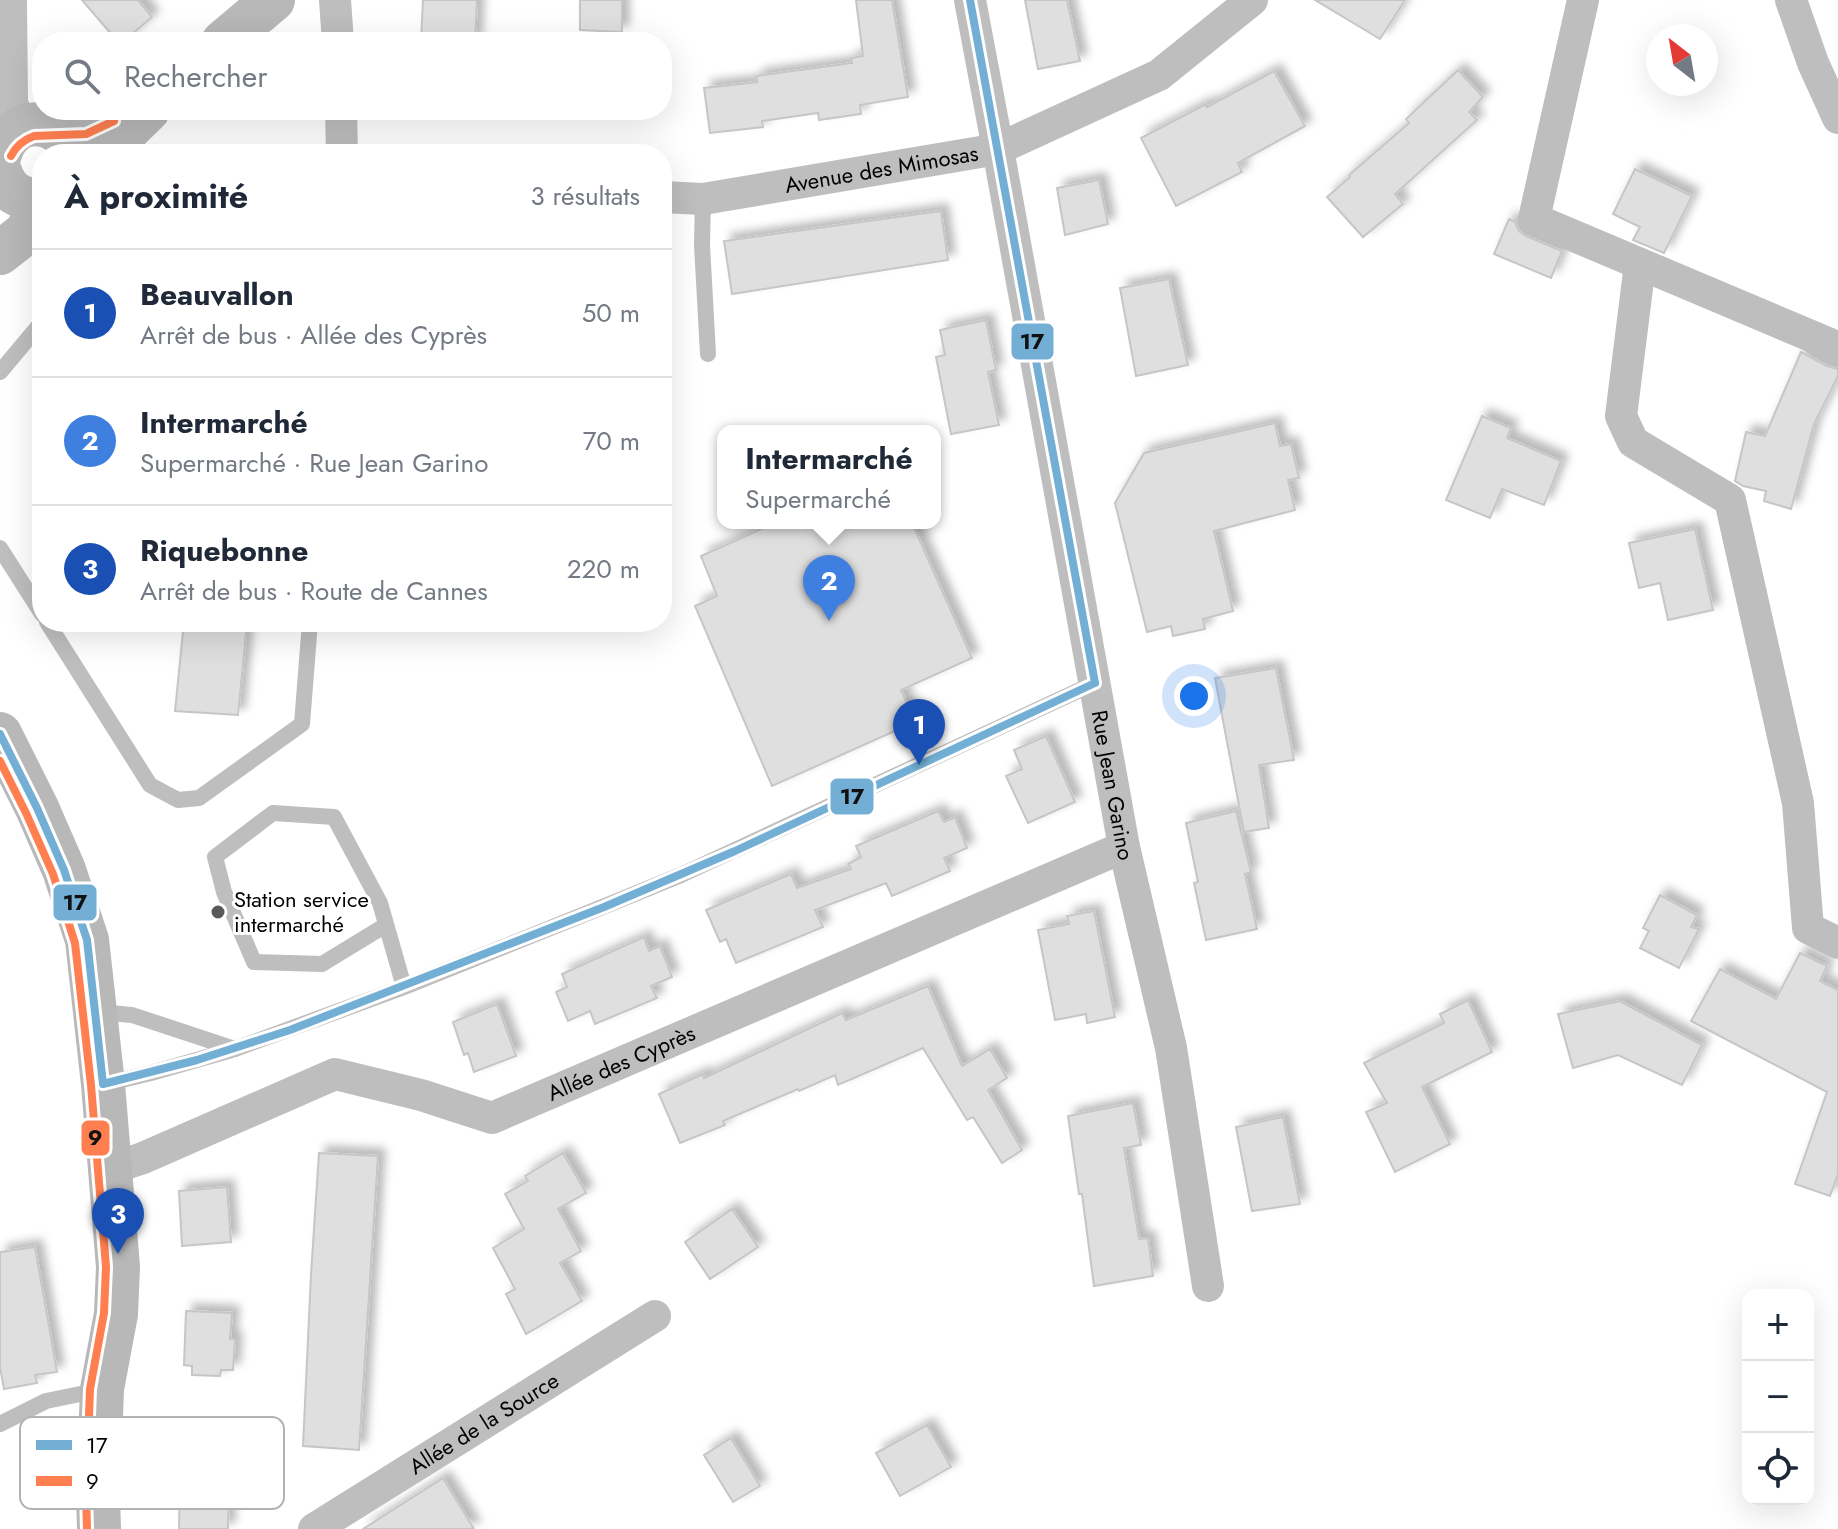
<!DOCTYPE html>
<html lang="fr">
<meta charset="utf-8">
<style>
:root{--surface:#fff;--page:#f6f6f7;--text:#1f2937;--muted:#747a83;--line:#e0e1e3;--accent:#7c3aed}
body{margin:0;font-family:Jost,sans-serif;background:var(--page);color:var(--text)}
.controls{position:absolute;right:24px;bottom:24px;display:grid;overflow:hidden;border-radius:16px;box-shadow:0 8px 32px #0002}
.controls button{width:72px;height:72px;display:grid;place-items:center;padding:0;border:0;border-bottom:2px solid var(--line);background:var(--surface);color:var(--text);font:40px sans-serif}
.compass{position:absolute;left:1646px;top:24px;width:72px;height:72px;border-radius:50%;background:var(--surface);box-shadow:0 8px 32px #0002;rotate:329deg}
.you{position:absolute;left:1194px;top:696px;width:28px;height:28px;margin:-20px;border:6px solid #fff;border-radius:50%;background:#1a73e8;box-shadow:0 0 0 12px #1a73e833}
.badge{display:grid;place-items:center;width:52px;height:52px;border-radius:50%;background:var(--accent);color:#fff;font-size:26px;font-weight:700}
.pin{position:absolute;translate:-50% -66px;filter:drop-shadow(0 2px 4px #0008)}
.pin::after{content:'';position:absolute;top:42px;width:28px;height:24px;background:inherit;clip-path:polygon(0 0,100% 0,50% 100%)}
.popup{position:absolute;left:717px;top:425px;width:224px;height:104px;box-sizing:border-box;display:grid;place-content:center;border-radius:16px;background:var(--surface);filter:drop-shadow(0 2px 6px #0005);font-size:26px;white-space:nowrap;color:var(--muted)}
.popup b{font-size:30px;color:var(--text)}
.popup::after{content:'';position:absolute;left:50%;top:100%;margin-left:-16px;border:16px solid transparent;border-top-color:var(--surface)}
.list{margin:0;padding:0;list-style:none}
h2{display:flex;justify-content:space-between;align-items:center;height:104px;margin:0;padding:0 32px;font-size:34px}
h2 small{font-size:26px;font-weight:400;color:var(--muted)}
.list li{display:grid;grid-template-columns:52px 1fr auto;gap:24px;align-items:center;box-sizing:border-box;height:128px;padding:0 32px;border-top:2px solid var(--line)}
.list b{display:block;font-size:30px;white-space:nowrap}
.list p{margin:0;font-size:26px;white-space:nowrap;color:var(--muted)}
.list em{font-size:26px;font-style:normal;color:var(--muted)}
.icon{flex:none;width:44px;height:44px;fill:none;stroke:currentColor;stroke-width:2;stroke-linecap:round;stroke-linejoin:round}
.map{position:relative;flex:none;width:1838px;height:1529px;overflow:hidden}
.search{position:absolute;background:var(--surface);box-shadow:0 8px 32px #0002;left:32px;top:32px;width:640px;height:88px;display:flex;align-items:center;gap:20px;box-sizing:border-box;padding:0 28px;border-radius:32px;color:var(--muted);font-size:30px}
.panel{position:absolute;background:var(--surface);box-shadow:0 8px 32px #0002;left:32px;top:144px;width:640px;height:488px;border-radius:32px}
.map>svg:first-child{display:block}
.building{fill:#dfdfdf;stroke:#c6c6c6;stroke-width:2;filter:url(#shadow)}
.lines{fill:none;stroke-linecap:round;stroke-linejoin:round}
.service{stroke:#bebebe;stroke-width:16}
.minor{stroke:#bebebe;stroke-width:32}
.secondary{stroke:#b8b8b8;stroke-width:44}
.bus-1-casing{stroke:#fff;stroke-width:14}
.bus-2-casing{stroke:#fff;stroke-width:14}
.bus-1{stroke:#73afd4;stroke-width:8}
.bus-2{stroke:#ff7f50;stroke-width:8}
.poi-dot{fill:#595959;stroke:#fff;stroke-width:3}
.labels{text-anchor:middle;stroke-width:6;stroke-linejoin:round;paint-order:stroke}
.street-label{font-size:22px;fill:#000;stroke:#fff}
.poi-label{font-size:22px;fill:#000;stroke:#fff;text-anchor:start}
.key{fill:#fff;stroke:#b2b2b2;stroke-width:2}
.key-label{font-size:22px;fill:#000}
.line-badge{stroke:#fff;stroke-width:3}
.pale-badge-label{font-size:22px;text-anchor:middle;font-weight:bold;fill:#111}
</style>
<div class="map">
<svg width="1838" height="1529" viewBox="0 0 1838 1529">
<defs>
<filter id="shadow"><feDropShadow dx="7" dy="-7" stdDeviation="4" flood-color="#0004"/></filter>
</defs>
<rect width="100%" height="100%" fill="#fff"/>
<!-- building -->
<path class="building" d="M82 0H138L152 17 123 42H118Z
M423 0H477L475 42H421Z
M580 0H622V32L580 30Z
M856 0H892L908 97 860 105 861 114 819 120 818 113 762 121 763 127 710 133 704 88 757 82 756 76 852 63 851 58 863 56Z
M1025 0H1067L1080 61 1038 69Z
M1315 0H1405L1380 39Z
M1458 70 1483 97 1469 112 1477 120 1395 194 1403 204 1363 237 1327 197 1350 177 1349 175 1409 123 1406 119Z
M1274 71 1305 126 1238 163 1242 172 1176 206 1141 138 1206 104 1207 107Z
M1635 169 1692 196 1664 253 1633 240 1640 227 1613 214Z
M1099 180 1108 224 1065 235 1057 188Z
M941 211 948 260 732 294 724 241Z
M1509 219 1515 222 1519 231 1526 236 1562 251 1551 278 1494 254Z
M1169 279 1188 365 1136 376 1120 288Z
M986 320 996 370 988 372 999 425 951 434 936 357 945 355 940 330Z
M1801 352 1827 366 1838 369V376L1814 424 1791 509 1764 501 1766 491 1743 486 1735 481 1746 432 1765 436Z
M1482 416 1511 428 1507 438 1561 461 1544 505 1502 489 1490 518 1446 500Z
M1275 423 1280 446 1291 444 1299 478 1288 480 1295 510 1214 531 1233 611 1203 619 1205 629 1173 636 1171 626 1147 632 1115 503 1144 453Z
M775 523H912L972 658 901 690 915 722 772 786 695 606 717 596 701 556Z
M1695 529 1713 610 1668 620 1660 583 1639 588 1629 543Z
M184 622H247L238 715 175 711Z
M1276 668 1294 760 1259 765 1269 828 1244 832 1215 678Z
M1046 736 1075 802 1028 823 1006 776 1022 769 1014 750Z
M938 811 944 822 955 817 967 848 944 858 950 871 892 896 886 883 815 910 823 927 736 963 726 939 720 942 706 910 791 874 797 888 851 869 848 864 861 857 856 846Z
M1236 811 1251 872 1245 874 1257 929 1206 940 1194 883 1198 882 1186 823Z
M1660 895 1697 915 1691 927 1699 929 1679 968 1640 948 1649 931 1643 928Z
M1094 911 1115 1017 1087 1023 1086 1014 1055 1020 1038 930 1069 924 1067 916Z
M644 937 649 951 660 946 672 977 651 986 657 998 595 1024 590 1011 568 1021 556 992 567 987 562 974Z
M1800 953 1827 966 1820 981 1838 990V1174L1830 1196 1795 1184 1827 1092 1691 1021 1720 969 1776 999Z
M928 986 962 1066 990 1049 1007 1078 988 1090 1022 1150 1002 1163 973 1117 967 1120 923 1048 838 1085 835 1075 799 1091 798 1089 723 1121 725 1125 680 1143 659 1094 703 1074 704 1078 842 1013 846 1020Z
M1468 1000 1492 1052 1422 1087 1450 1144 1395 1172 1366 1112 1387 1103 1364 1063 1444 1023 1440 1014Z
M1620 1001 1702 1045 1682 1085 1618 1055 1573 1068 1558 1014Z
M497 1004 516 1056 474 1072 468 1053 464 1055 453 1022Z
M1133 1103 1141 1145 1124 1148 1139 1239 1148 1238 1153 1276 1094 1286 1082 1194H1079L1068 1116Z
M1283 1117 1300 1204 1252 1211 1236 1127Z
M319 1153 378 1156 359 1450 303 1446 311 1275Z
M563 1153 586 1193 558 1209 581 1251 560 1263 582 1301 526 1334 506 1294 515 1289 493 1248 524 1229 505 1194 528 1181 525 1176Z
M227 1187 231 1242 182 1246 179 1191Z
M732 1209 758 1247 710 1279 685 1242Z
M35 1247 57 1372 35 1375 37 1383 4 1389 0 1367V1252Z
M186 1311 232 1313 230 1339H235L233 1370H221L220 1376 192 1375V1366L184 1365Z
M927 1425 951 1467 900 1496 876 1453Z
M731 1438 760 1486 733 1502 704 1455Z
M443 1478 474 1529H363Z
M180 1486 229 1487 228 1529H179Z"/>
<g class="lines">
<!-- service -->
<path class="service" d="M703 199 702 245 708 354
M0 372 42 322
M0 548 42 614
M47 622 150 785 178 800 199 798 302 724 310 622
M386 925 322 964 254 962 224 892 215 857 273 813 334 817 380 903 404 987
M98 1012 132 1015 235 1049
M105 1084 151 1073 235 1049 404 987 605 906 681 875 1095 683
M0 1424 46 1401 100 1390"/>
<!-- minor -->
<g class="minor">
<path d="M11 0 12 102 20 128"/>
<path d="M335 0 338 42"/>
<path id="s1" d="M970 0 998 149 1124 847 1171 1048 1208 1286"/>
<path d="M1583 0 1534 219 1830 344 1838 350"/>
<path d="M1791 0 1813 63 1838 118"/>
<path d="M341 110 342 154"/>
<path id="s2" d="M662 197 703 199 998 149 1159 75 1252 0"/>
<path d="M1640 264 1621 416 1633 442 1730 500 1798 803 1808 928 1838 943"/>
<path id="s3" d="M110 1169 143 1158 335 1074 421 1095 492 1118 1124 847"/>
<path id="s4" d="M314 1529 655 1316"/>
</g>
<!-- secondary -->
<path class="secondary" d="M223 42 273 0
M44 124 84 122 109 110
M0 154C12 113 61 116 75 154
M103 154 148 110
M0 171C6 192 21 200 42 201
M0 253 24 234 42 212
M0 734 37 808 64 870 87 940 103 1084 118 1267 116 1314 102 1389 98 1495 99 1529"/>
<defs>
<path id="bus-1" d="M970 0 1095 683
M0 734 37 808 64 870 87 940 103 1084
M103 1084 197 1060 290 1030 604 907 735 851 1095 683"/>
<path id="bus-2" d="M11 156C16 146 23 140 34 136L86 134 114 121
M0 761 26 813 53 874 75 943 91 1085 106 1267 104 1313 90 1389 86 1495 87 1529"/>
</defs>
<!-- bus-1 casing -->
<use href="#bus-1" class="bus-1-casing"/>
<!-- bus-2 casing -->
<use href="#bus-2" class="bus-2-casing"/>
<!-- bus-1 -->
<use href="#bus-1" class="bus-1"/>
<!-- bus-2 -->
<use href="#bus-2" class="bus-2"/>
</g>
<!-- markers -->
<circle class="poi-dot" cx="218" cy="912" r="8"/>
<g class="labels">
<!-- street labels -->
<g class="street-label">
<text dy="8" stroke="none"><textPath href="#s2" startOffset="222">Avenue des Mimosas</textPath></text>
<text dy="8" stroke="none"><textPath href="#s1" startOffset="798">Rue Jean Garino</textPath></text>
<text dy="8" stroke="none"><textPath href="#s3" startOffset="548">Allée des Cyprès</textPath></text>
<text dy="8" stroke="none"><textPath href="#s4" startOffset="200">Allée de la Source</textPath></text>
</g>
<!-- poi labels -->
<g class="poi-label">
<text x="234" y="907">Station service<tspan x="234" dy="25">intermarché</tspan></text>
</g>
</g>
<!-- legend -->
<rect x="20" y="1417" width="264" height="92" rx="12" class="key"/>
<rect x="36" y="1440" width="36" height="10" fill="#73afd4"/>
<rect x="36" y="1476" width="36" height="10" fill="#ff7f50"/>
<g class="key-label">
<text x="86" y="1453">17</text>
<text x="86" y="1489">9</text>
</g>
<g class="line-badge">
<rect x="1010" y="322" width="45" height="39" rx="8" fill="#73afd4"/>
<rect x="829" y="777" width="46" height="39" rx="8" fill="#73afd4"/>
<rect x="52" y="883" width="46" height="39" rx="8" fill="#73afd4"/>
<rect x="80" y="1119" width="31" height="38" rx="8" fill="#ff7f50"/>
</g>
<g class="pale-badge-label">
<text x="1032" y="349">17</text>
<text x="852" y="804">17</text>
<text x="75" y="910">17</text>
<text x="95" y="1145">9</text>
</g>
</svg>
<div class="controls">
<button>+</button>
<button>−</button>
<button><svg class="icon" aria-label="locate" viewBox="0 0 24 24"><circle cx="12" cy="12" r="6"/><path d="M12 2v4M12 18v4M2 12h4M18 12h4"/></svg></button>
</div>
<svg class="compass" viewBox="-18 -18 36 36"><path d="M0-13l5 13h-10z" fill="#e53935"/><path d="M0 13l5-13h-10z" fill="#747a83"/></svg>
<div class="you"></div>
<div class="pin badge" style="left:919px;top:765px;background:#1a4fb4">1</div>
<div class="pin badge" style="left:829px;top:621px;background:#3f7fe0">2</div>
<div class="popup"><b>Intermarché</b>Supermarché</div>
<div class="pin badge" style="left:118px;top:1254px;background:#1a4fb4">3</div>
<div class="search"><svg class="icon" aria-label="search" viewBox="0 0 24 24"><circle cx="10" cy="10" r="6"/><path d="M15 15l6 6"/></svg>Rechercher</div>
<section class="panel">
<h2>À proximité<small>3 résultats</small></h2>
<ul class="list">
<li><span class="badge" style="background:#1a4fb4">1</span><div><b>Beauvallon</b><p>Arrêt de bus · Allée des Cyprès</p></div><em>50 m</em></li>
<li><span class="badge" style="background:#3f7fe0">2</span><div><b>Intermarché</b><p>Supermarché · Rue Jean Garino</p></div><em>70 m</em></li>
<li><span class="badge" style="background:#1a4fb4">3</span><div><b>Riquebonne</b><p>Arrêt de bus · Route de Cannes</p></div><em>220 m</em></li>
</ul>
</section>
</div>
